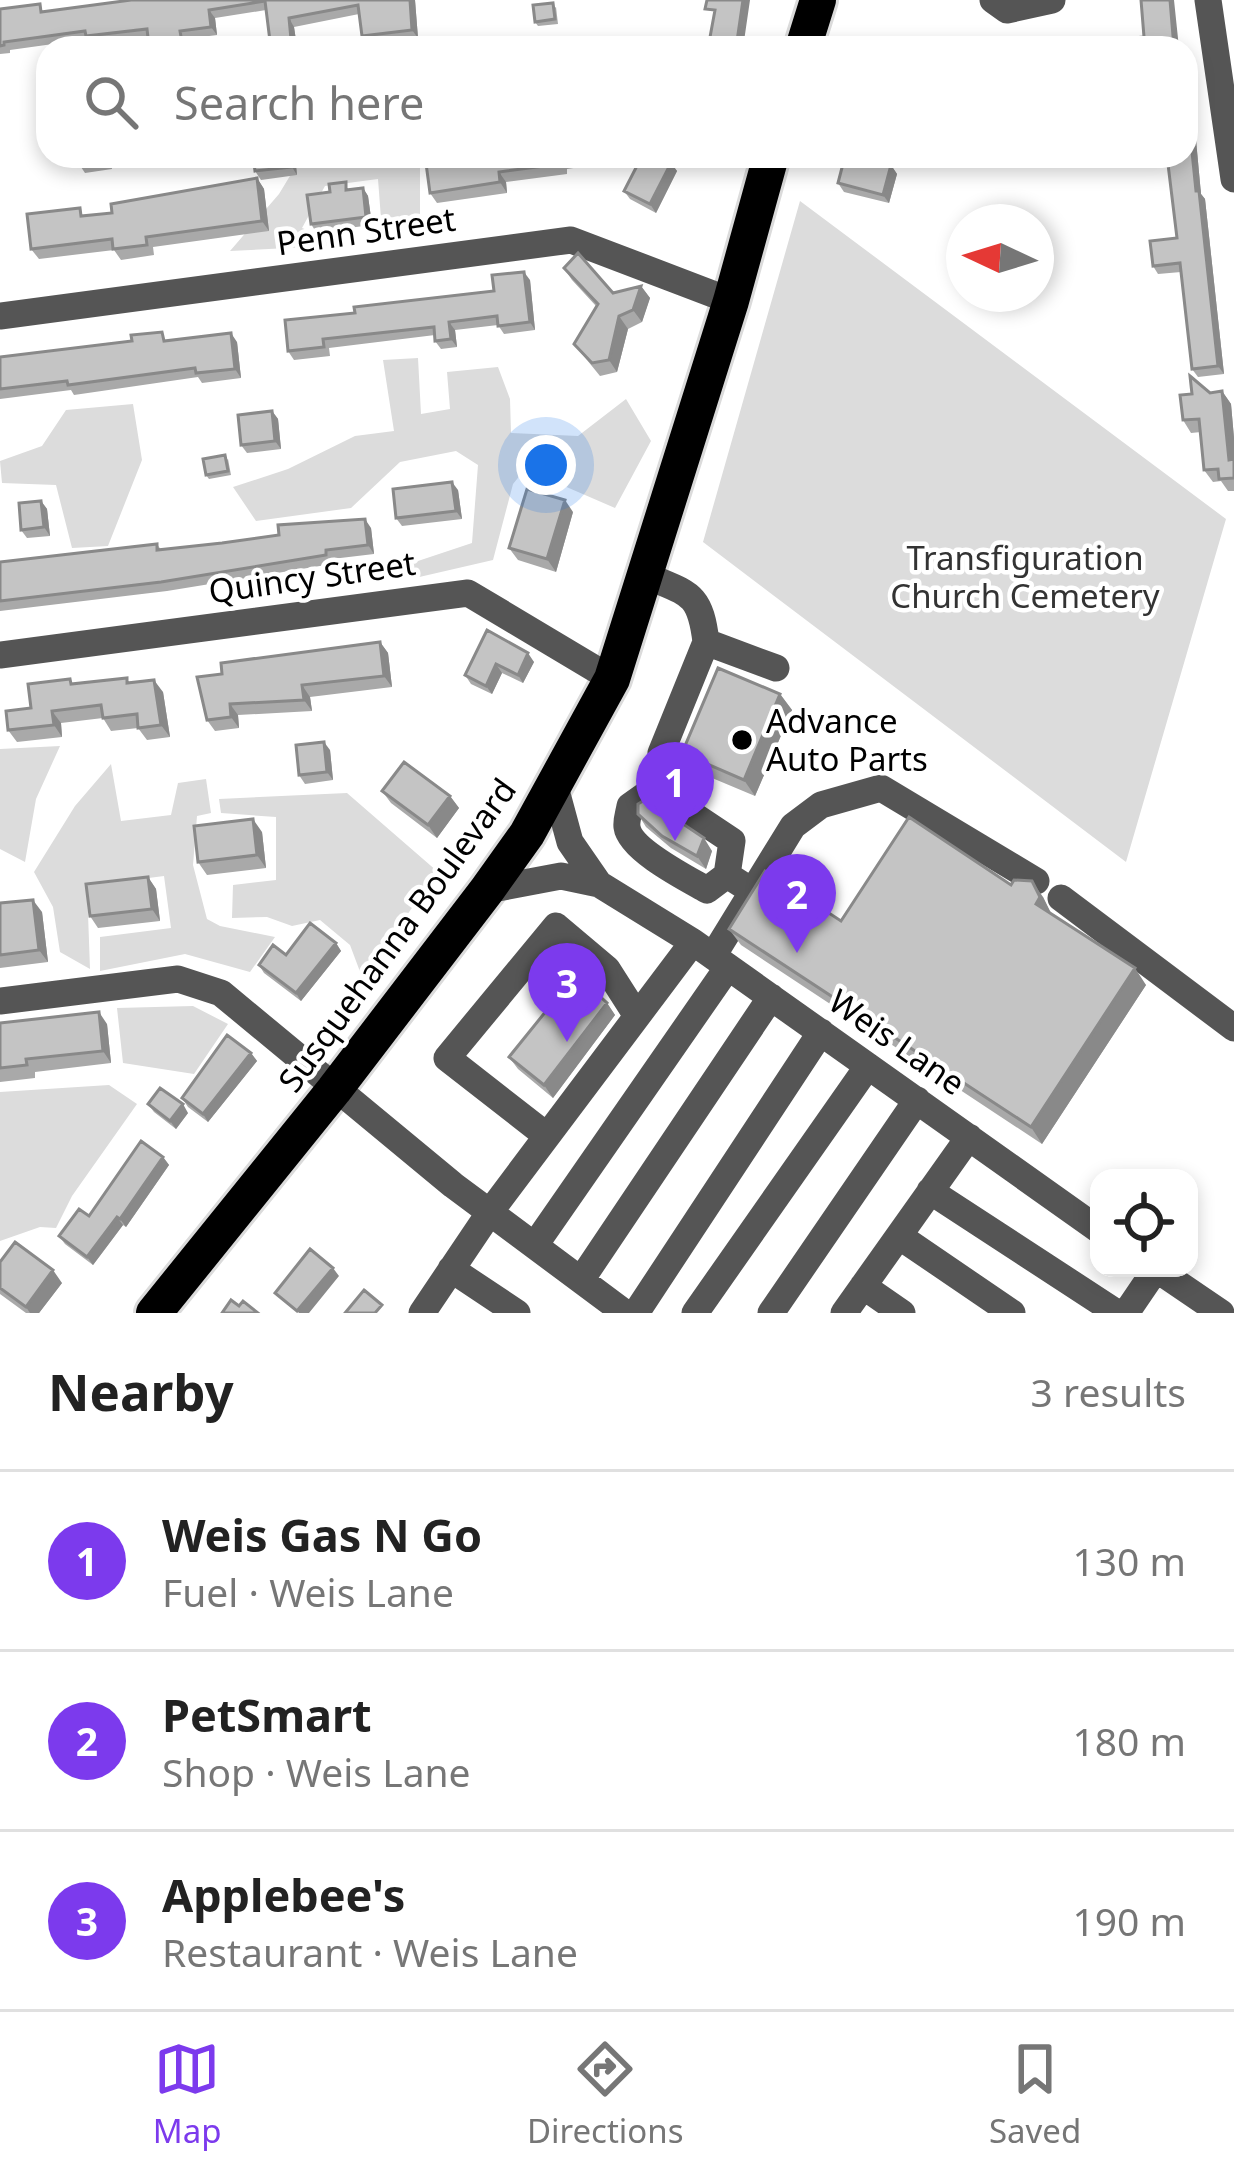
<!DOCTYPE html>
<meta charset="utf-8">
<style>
:root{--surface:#fff;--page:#f2f2f2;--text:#222;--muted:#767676;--line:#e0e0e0;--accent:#7c3aed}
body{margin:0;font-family:"Noto Sans",sans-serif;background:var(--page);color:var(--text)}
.controls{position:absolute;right:36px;bottom:36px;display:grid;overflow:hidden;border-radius:24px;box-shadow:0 6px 18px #0003}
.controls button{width:108px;height:108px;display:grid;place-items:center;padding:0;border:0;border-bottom:3px solid var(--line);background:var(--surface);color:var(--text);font:60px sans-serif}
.compass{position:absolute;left:946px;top:204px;width:108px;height:108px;border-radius:50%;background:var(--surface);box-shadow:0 6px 18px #0003;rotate:274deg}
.you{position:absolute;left:546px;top:465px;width:42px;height:42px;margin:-30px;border:9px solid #fff;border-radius:50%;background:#1a73e8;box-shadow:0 0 0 18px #1a73e833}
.badge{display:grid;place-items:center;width:78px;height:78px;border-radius:50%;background:var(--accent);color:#fff;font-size:39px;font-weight:700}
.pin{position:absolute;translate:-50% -99px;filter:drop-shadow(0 3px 6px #0008)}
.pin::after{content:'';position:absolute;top:63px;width:42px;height:36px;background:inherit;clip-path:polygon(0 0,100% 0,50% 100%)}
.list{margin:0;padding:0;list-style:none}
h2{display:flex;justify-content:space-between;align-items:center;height:156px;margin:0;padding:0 48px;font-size:51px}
h2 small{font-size:39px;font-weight:400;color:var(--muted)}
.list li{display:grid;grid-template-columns:78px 1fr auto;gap:36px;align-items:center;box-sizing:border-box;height:180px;padding:0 48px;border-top:3px solid var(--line)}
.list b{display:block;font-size:45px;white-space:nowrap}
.list p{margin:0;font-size:39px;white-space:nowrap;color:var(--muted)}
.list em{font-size:39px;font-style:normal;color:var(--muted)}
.icon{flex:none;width:66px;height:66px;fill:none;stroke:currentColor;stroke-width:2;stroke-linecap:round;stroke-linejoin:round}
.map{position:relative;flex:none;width:1234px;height:1313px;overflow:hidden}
.search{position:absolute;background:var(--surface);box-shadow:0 6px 18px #0003;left:36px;right:36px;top:36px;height:132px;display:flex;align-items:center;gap:30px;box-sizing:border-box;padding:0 42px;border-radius:36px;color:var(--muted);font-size:45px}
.sheet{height:696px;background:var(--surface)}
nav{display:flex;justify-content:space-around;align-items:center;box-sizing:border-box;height:168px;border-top:3px solid var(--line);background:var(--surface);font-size:33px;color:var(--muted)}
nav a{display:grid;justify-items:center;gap:6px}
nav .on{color:var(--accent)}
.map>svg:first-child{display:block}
.green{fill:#dcdcdc}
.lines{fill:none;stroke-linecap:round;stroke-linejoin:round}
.highway-casing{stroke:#dbdbdb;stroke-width:42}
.minor{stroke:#555;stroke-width:27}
.highway{stroke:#000;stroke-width:36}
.wall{fill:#a9a9a9}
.shaded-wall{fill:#898989}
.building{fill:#c4c4c4;stroke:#898989;stroke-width:3}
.poi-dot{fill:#000;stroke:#fff;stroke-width:4.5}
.labels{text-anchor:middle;stroke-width:9;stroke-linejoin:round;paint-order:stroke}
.street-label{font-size:33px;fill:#000;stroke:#fff}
.park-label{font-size:33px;fill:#333;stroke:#fff}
.poi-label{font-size:33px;fill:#000;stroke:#fff;text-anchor:start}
</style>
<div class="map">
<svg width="1234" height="1313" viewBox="0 0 1234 1313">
<rect width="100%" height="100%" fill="#fff"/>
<!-- green -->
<path class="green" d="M302 156 420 157V224L382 232 378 179 325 186 302 228 347 245 230 251 279 194Z
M800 201 1226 519 1126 862 703 542Z
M418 358 421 414 450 409 447 372 498 367 510 399 511 433 578 436 626 399 651 441 615 508 525 469 513 484 493 560 415 578 412 563 472 543 478 465 456 451 400 462 351 508 256 521 233 487 288 469 355 436 394 431 383 360Z
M133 404 142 460 108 546 72 548 56 485 2 483 0 461 42 446 66 410Z
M60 746 36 799 25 862 0 849V749Z
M111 764 121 821 171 815 178 783 206 779 211 813 197 816 193 865 207 919 220 926 275 937 250 972 185 954 100 971V937L171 928 164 876 87 886 90 969 60 952 53 907 34 872 75 806Z
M347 793 438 872 362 977 350 945 320 920 292 926 267 917 232 918 233 885 276 880V817L221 813 219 799Z
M193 1006 228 1024 194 1074 123 1063 117 1008Z
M109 1085 137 1104 72 1196 56 1228 40 1227 0 1241V1092Z"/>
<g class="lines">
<defs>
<path id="highway" d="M803 48 818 0
M154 1313 334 1090 487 890 527 834 612 679 731 301 771 156"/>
</defs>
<!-- highway casing -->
<use href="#highway" class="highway-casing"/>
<!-- minor -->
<path class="minor" d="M993 0 1007 10 1052 0
M1208 0 1234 179
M0 316 571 240 731 301
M645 575C688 594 700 591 706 642L776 668
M0 655 468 593 612 679
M661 753 706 642
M554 783 570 842 599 884 693 942
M727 875 707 890C688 879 630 850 627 827 626 820 629 813 630 806L654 789 732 841 727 875 752 891
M487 890 561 876 599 884
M1061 898 1234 1028
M713 956 793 826 821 805 881 788 1036 881
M0 1001 178 979 221 993 453 1185 625 1313
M547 1136 447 1058 556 926 607 969 637 1016
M930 1191 1117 1313
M899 1236 1012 1313
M535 1245 728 967
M1155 1268 1221 1313
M451 1269 517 1313
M581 1280 771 997
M863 1286 902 1313
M422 1313 490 1212 693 942 1099 1230
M636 1313 821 1032
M695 1313 868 1066
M771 1313 917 1100
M844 1313 969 1137
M1126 1313 1156 1269"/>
<!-- highway -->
<use href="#highway" class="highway"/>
</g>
<!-- wall -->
<path class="wall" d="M415 0 418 38 368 45 362 36 359 14 294 27 297 47 275 48 270 41 266 10 215 18 217 35 186 39 187 48H150L148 38 92 44 89 39 10 50V53L0 54V9L46 12 104 4Z
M556 7 558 24 538 26 535 22Z
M1190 132 1196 140 1201 194 1205 199 1224 374 1198 377 1192 369 1181 272 1158 274 1153 266 1177 238 1187 133Z
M111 156 112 169 85 173 79 164Z
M295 156 297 175 261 180 255 171Z
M425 156H579L580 167 567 169V174L506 182 507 193 437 203 430 193Z
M671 163 677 171 656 213 630 199 624 191Z
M891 165 897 174 889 203 844 192 838 183Z
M257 178 264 189 269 231 153 247 154 255 121 260 114 250 39 259 31 249 85 215 112 213Z
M363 188 368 196 372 225 316 232 311 224 350 189Z
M564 268 613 293 641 286 650 298 642 322 628 329 617 372 600 376 574 344 596 306 572 280Z
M530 280 535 330 504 334 498 325 455 330 457 347 441 349 435 341V335L329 348 330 356 294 360 288 351 355 313 494 291Z
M169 340 237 342 241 378 202 383 198 377 74 395 71 390 0 399V357Z
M1222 391 1231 404 1234 438V491H1228L1221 481 1213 482 1204 470 1201 432 1191 433 1183 420 1210 393Z
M272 411 278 419 281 449 247 453 241 445Z
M228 459 231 475 209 479 206 475Z
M458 490 462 519 402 526 396 518Z
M41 501 47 509 50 536 27 538 21 530Z
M573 512 556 572 518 560 509 548Z
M371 528 374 554 332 559V564L167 591 0 611V562L157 544 161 550Z
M487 630 534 662 523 683 502 673 492 694 471 684 465 675Z
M380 642 388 653 392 687 310 697 312 711 238 715 239 728 215 731 207 720 222 674Z
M130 683 163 692 170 737 147 740 138 728 111 731 103 718 61 723 62 737 17 742 8 730 31 708 74 684Z
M780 694 792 710 755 796 693 770 682 753Z
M330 750 333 780 305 784 299 775Z
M382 791 450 796 459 808 437 838 391 803Z
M638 814 712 851 706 869 671 848 646 827Z
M262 832 266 868 207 875 198 862Z
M148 877 156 889 160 921 98 928 90 916Z
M1011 885 1043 897 1051 914 1146 985 1042 1144 741 945 729 929 841 921Z
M0 903 42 912 48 962 0 968Z
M336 943 341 951 301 1001 264 973 259 965Z
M607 1003 615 1015 553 1098 518 1069 509 1057Z
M0 1023 107 1024 111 1063 35 1072V1078L0 1082Z
M251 1053 257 1061 208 1122 188 1107 182 1098Z
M148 1104 188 1113 176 1129 154 1112Z
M163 1157 169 1165 126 1227 123 1225 93 1265 65 1244 59 1236 89 1216Z
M0 1262 62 1283 39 1313H26L0 1294Z"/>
<!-- shaded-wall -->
<path class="shaded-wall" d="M410 0H415L418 38 412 30Z
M743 0H750L743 48H736Z
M1170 0H1174L1179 48H1174Z
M209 10 215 18 217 35 211 27Z
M289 18 294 27 297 47 291 39Z
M1190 132 1196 140 1201 194 1205 199 1224 374 1218 366Z
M290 156H295L297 175 292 167Z
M671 163 677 171 656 213 650 204Z
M891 165 897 174 889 203 883 195Z
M499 172 506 182 507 193 500 182Z
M257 178 264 189 269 231 262 221Z
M363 188 368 196 372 225 366 217Z
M524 272 530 280 535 330 530 322Z
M641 286 650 298 642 322 633 310Z
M619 316 628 329 617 372 609 360Z
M449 322 455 330 457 347 451 339Z
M231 333 237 342 241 378 235 369Z
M1222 391 1231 404 1234 438V467L1229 460Z
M272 411 278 419 281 449 275 441Z
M452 482 458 490 462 519 456 511Z
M565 500 573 512 556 572 547 559Z
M41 501 47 509 50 536 44 527Z
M365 519 371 528 374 554 368 545Z
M380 642 388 653 392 687 384 676Z
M528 653 534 662 523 683 518 675Z
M496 664 502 673 492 694 486 686Z
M154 680 163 692 170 737 161 725Z
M302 685 310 697 312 711 304 700Z
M780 694 792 710 755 796 744 780Z
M230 704 238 715 239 728 231 717Z
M52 711 61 723 62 737 54 725Z
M324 742 330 750 333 780 327 772Z
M450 796 459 808 437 838 428 825Z
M253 819 262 832 266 868 257 855Z
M704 838 712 851 706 869 697 856Z
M148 877 156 889 160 921 152 909Z
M1032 881 1043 897 1051 913 1036 904Z
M33 900 42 912 48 962 39 950Z
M336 943 341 951 301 1001 296 993Z
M1135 968 1146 985 1042 1144 1031 1127Z
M607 1003 615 1015 553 1098 544 1085Z
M99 1012 107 1024 111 1063 103 1051Z
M251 1053 257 1061 208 1122 203 1114Z
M183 1104 188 1113 176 1129 170 1121Z
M163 1157 169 1165 126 1227 120 1219Z
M117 1217 123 1225 93 1265 87 1257Z
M333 1268 339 1276 309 1313H299L297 1311Z
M53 1270 62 1283 39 1313H30L26 1307Z"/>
<!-- building -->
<path class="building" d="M131 0H410L412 30 362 36 358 5 289 18 291 39 270 41 265 1 209 10 211 27 180 31 182 42 149 46 147 29 86 36 85 31 4 42V45L0 46V9L40 4 41 12Z
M707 0H743L736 48H708L715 10 705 9Z
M1141 0H1170L1174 48H1112L1111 40 1144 37Z
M553 3 555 19 535 22 533 5Z
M503 40 504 48H479L478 43Z
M1190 132 1196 191H1199L1218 366 1192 369 1180 263 1153 266 1150 241 1177 238 1167 156H1186V133Z
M78 156H106L107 161 79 164Z
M253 156H290L292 167 255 171Z
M425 156H573V157L560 159V164L499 172 500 182 430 193Z
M642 156H659L671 163 650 204 624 191Z
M845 156H854L891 165 883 195 838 183Z
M257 178 262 221 146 237 147 245 113 249 112 239 31 249 27 214 80 208 81 216 112 213 111 204Z
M346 182V190L363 188 366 217 311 224 307 195 330 192 329 184Z
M578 253 613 293 641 286 633 310 619 316 609 360 592 363 574 344 598 304 564 268Z
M524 272 530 322 498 326 497 316 449 322 451 339 435 341 434 327 323 339 324 347 288 351 285 320 355 313 354 307 494 291 492 275Z
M162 332 164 341 231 333 235 369 196 373 195 368 68 385 67 381 0 389V357L132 341 131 335Z
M1190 376 1210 393 1222 391 1229 460 1234 459V478L1219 479 1218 469 1204 470 1199 419 1183 420 1180 395 1192 394Z
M272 411 275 441 241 445 238 415Z
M225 455 228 471 206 475 203 459Z
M452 482 456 511 396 518 393 489Z
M527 489 565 500 547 559 509 548Z
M41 501 44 527 21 530 19 503Z
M365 519 368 545 326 550V555L161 582 0 601V562L157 544V550L222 543 279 535 278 525Z
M487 630 528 653 518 675 496 664 486 686 465 675Z
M380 642 384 676 302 685 304 700 230 704 231 717 207 720 197 677 222 674 221 663Z
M718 668 780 694 744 780 682 753Z
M127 678V683L154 680 161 725 138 728 137 714 103 718 101 705 52 711 54 725 8 730 6 711 31 708 28 684 70 679 71 684Z
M324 742 327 772 299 775 296 745Z
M404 762 450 796 428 825 382 791Z
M646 799 704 838 697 856 662 836 638 814V804Z
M909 817 1011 885 1014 880 1032 881 1040 897 1036 904 1135 968 1031 1127 729 929 765 871 841 921Z
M253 819 257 855 198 862 194 826Z
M148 877 152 909 90 916 86 884Z
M33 900 39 950 0 955V903Z
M310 923 336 943 296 993 259 965 273 945 286 955Z
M576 974 607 1003 544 1085 509 1057Z
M99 1012 103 1051 26 1059 27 1065 0 1068V1023Z
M227 1035 251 1053 203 1114 182 1098Z
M160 1088 183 1104 170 1121 148 1104Z
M141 1141 163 1157 120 1219 117 1217 87 1257 59 1236 79 1209 89 1216Z
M15 1242 53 1270 26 1307 0 1288V1262Z
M310 1249 333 1268 297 1311 275 1293Z
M364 1290 382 1305 375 1313H345Z
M231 1300 239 1306 243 1301 258 1313H222Z"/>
<!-- markers -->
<circle class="poi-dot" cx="742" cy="740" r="12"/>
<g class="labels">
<!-- street labels -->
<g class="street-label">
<text transform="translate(366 231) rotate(-8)" y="12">Penn Street</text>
<text transform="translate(312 577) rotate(-8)" y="12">Quincy Street</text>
<text transform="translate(397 935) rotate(-54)" y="12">Susquehanna Boulevard</text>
<text transform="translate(897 1042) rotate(35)" y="12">Weis Lane</text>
</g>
<!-- park labels -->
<g class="park-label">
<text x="1025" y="570">Transfiguration<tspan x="1025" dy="38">Church Cemetery</tspan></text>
</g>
<!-- poi labels -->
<g class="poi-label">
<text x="766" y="733">Advance<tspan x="766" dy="38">Auto Parts</tspan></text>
</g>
</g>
</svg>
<div class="controls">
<button><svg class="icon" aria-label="locate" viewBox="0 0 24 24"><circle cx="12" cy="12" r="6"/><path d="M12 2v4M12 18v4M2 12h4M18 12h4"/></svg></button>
</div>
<svg class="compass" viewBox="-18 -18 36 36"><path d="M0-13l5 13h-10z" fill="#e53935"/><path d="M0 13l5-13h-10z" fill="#767676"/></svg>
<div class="you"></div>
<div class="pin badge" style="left:675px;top:841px">1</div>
<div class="pin badge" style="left:797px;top:953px">2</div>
<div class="pin badge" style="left:567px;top:1042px">3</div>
<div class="search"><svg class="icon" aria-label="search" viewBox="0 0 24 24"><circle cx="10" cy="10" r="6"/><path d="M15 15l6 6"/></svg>Search here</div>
</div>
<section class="sheet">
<h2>Nearby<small>3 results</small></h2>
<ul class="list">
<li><span class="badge">1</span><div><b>Weis Gas N Go</b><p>Fuel · Weis Lane</p></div><em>130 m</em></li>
<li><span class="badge">2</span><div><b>PetSmart</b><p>Shop · Weis Lane</p></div><em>180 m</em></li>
<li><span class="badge">3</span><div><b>Applebee's</b><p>Restaurant · Weis Lane</p></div><em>190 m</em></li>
</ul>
</section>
<nav>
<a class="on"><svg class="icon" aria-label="map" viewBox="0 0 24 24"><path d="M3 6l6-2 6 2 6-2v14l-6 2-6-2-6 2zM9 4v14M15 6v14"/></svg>Map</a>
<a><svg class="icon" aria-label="directions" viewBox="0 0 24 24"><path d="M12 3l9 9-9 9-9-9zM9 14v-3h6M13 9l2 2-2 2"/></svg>Directions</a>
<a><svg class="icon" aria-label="saved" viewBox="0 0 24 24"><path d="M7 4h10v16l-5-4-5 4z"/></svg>Saved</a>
</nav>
